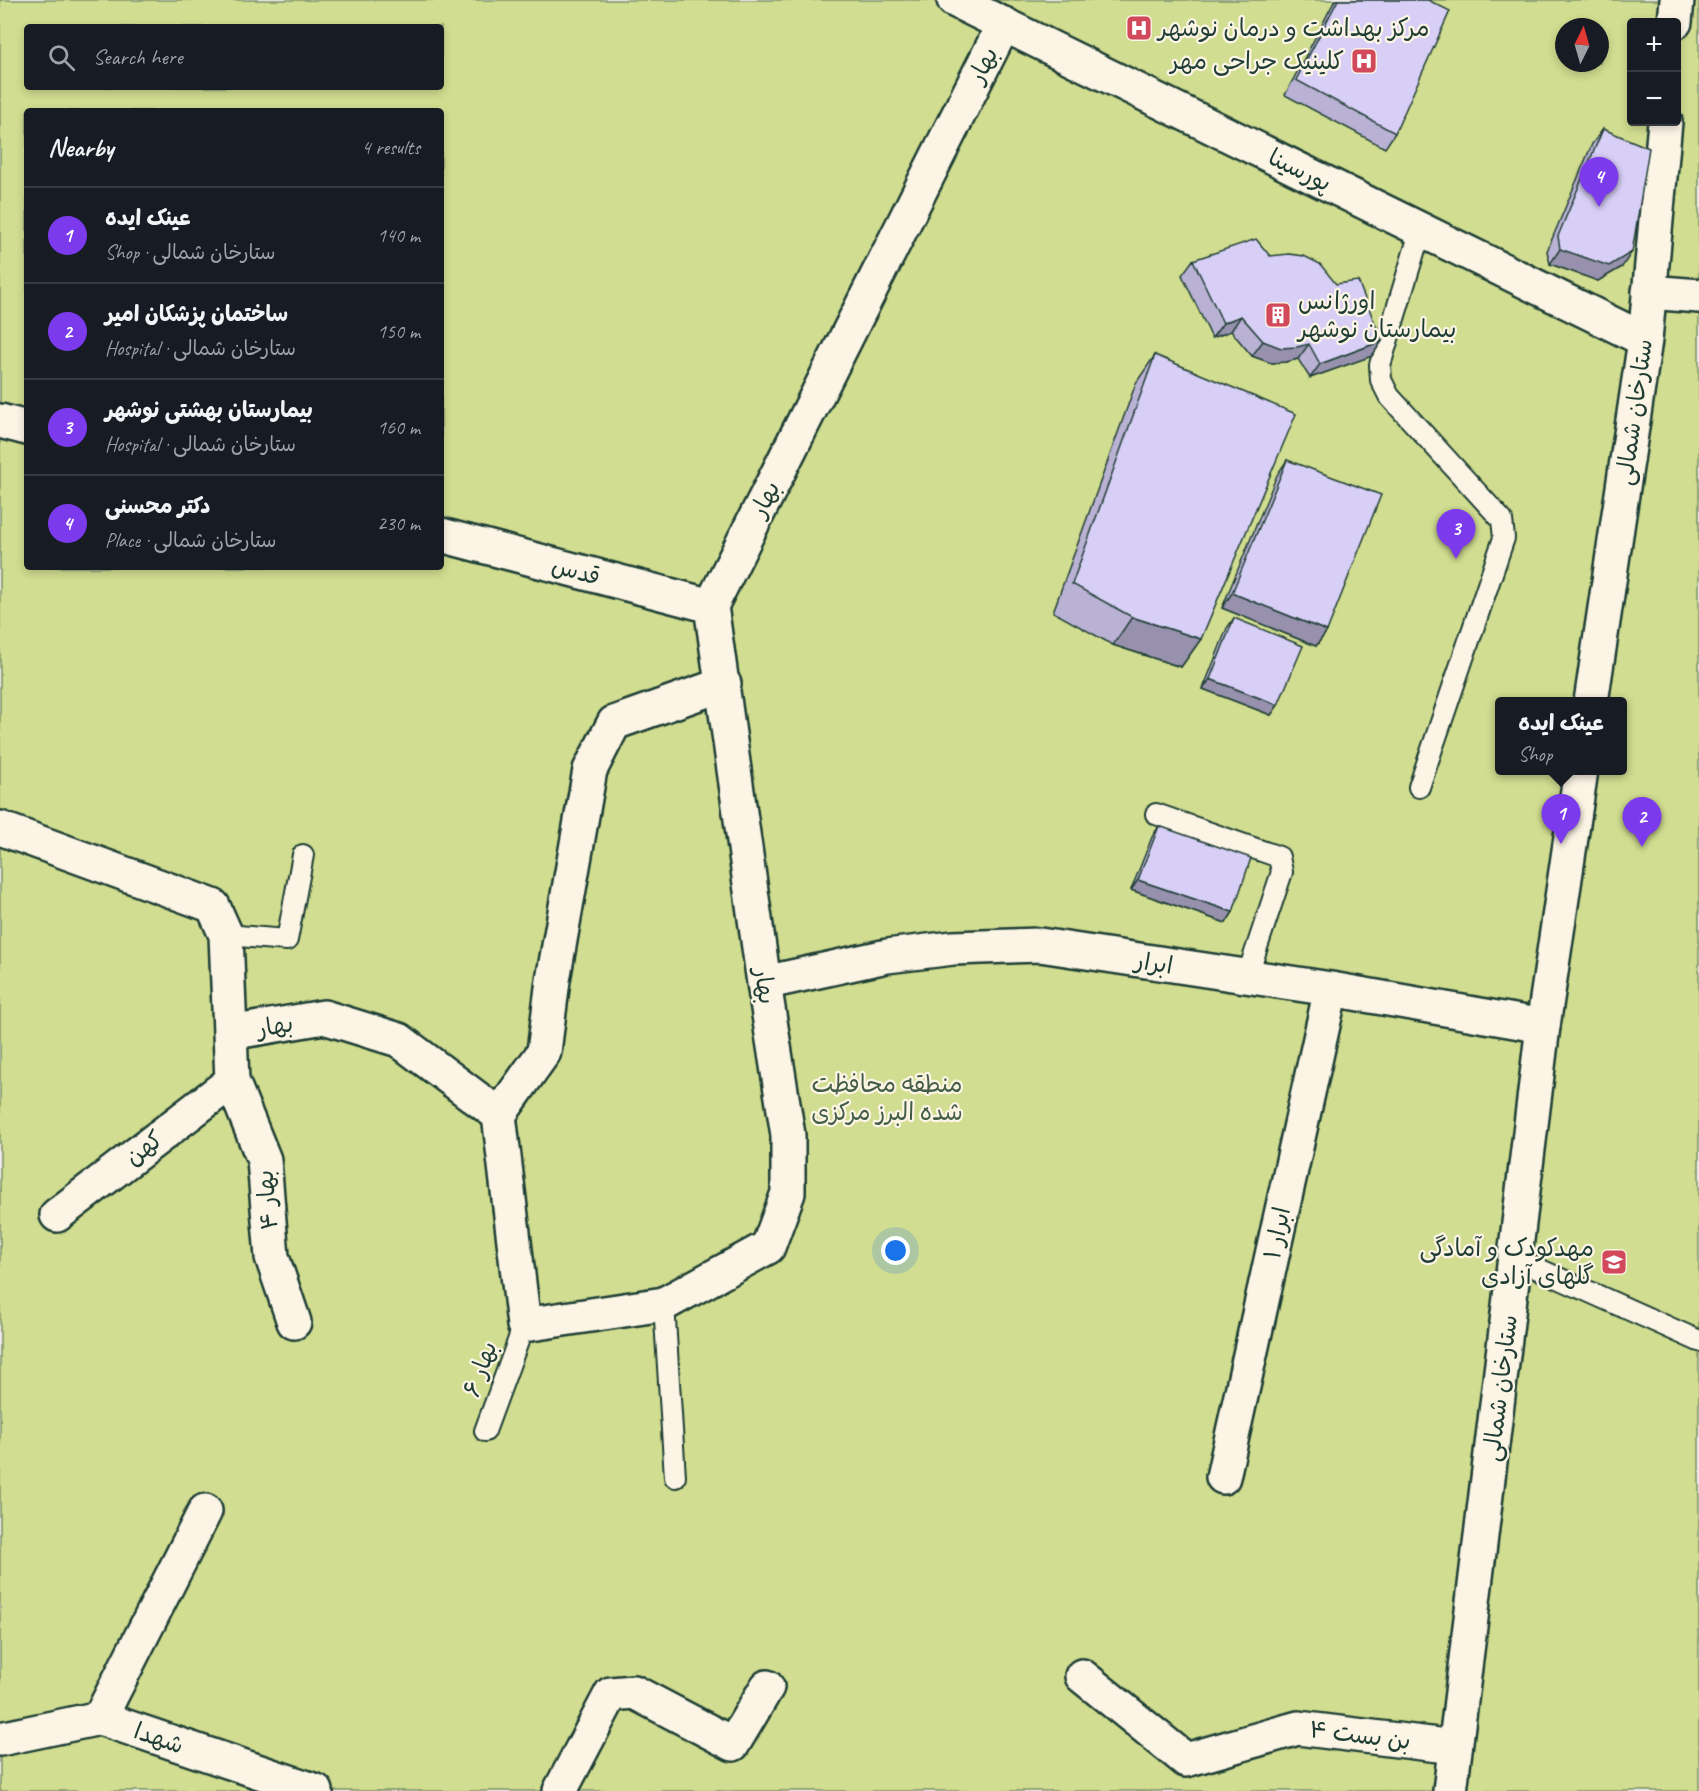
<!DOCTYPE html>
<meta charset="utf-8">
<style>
:root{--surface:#171b24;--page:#20242c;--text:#f1f3f6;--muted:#9ea1a6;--line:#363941;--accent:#7c3aed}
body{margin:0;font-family:Caveat,"Playpen Sans Arabic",sans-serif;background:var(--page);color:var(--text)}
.controls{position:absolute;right:18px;top:18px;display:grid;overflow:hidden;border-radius:6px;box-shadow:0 3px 9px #0003}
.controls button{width:54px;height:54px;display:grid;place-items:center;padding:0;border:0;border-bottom:2px solid var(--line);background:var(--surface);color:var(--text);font:30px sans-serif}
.compass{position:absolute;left:1555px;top:18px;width:54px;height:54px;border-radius:50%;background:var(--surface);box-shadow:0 3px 9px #0003;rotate:5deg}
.you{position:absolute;left:896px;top:1251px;width:21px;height:21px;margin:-15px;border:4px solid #fff;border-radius:50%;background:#1a73e8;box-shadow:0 0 0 9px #1a73e833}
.badge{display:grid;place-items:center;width:39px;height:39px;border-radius:50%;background:var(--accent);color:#fff;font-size:20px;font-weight:700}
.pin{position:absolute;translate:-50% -50px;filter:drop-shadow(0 2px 3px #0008)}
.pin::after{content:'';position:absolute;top:32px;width:21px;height:18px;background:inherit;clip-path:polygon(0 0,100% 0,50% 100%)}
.popup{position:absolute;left:1495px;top:697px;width:132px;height:78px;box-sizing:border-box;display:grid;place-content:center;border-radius:6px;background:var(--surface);filter:drop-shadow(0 2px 4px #0005);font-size:20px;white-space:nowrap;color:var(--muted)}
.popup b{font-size:22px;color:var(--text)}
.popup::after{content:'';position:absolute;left:50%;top:100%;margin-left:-12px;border:12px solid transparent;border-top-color:var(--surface)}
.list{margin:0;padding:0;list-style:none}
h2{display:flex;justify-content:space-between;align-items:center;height:78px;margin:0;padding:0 24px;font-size:26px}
h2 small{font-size:20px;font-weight:400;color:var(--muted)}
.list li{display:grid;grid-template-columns:39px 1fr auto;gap:18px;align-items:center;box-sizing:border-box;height:96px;padding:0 24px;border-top:2px solid var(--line)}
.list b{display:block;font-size:22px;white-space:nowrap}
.list p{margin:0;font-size:20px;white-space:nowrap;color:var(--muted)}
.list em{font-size:20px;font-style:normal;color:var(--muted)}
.icon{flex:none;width:33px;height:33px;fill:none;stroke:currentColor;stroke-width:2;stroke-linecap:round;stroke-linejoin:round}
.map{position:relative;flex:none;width:1699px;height:1791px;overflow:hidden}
.search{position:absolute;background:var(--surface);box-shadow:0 3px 9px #0003;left:24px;top:24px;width:420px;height:66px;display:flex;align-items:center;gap:15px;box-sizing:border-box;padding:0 21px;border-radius:6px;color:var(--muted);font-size:22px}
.panel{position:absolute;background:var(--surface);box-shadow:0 3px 9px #0003;left:24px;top:108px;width:420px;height:462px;border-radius:6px}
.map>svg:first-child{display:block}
.green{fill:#d1dd90;stroke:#788d62;stroke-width:1.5;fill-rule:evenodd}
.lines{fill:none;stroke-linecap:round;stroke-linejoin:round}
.lane-casing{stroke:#1f3d34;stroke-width:24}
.street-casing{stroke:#1f3d34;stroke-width:38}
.secondary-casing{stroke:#1f3d34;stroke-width:38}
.lane{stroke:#fcf5e5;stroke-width:20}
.street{stroke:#fcf5e5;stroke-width:33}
.secondary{stroke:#fcf5e5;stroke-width:33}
.wall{fill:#bab2d4;stroke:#1f3d34;stroke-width:1.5}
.shaded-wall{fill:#9791ad;stroke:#1f3d34;stroke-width:1.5}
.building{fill:#d8cff7;stroke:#1f3d34;stroke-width:1.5}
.labels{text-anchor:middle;stroke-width:4.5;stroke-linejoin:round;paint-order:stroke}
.poi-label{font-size:24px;fill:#1f3d34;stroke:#fcf5e5;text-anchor:start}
.street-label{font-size:24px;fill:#1f3d34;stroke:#fcf5e5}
.park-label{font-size:24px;fill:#435d46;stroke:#fcf5e5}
</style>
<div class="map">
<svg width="1699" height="1791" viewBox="0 0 1699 1791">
<rect width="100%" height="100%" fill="#f1eaea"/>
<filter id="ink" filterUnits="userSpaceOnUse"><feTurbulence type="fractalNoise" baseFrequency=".0167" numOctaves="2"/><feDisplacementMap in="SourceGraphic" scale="12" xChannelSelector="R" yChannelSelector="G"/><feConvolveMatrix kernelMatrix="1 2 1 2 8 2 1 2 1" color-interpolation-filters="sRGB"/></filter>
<g filter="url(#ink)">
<!-- green -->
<path class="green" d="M0 0H1699V1791H0ZM1632 22H1676V122H1632ZM27 27H441V87H27ZM1564 27H1600V63H1564ZM27 111H441V567H27ZM1500 702H1622V770H1500Z"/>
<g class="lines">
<defs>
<path id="lane" d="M1419 787 1504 538 1502 520 1389 396 1381 380 1380 365 1421 229
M1156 814 1279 857 1282 872 1247 977
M226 935 287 940 303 855
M1516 1259 1699 1341
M664 1304 675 1477
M485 1431 524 1325"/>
<path id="street" d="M1649 292 1699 296
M0 421 27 428
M441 535 711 606
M0 828 213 906 226 935 232 1081 264 1160 272 1257 294 1322
M764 983 887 956 953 948 1040 945 1331 989 1543 1026
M230 1033 324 1017 399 1040 499 1115 524 1325 664 1304 768 1247 788 1193V1135L764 983 711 606 1004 24
M499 1115 544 1052 553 980 590 770 614 723 724 684
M57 1215 232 1081
M1223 1477 1331 989
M1082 1676 1186 1760 1298 1728 1455 1747
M100 1718 205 1511
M0 1739 100 1718 316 1791
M560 1791 611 1694 634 1692 733 1744 767 1687"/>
<path id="secondary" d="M954 0 1645 340
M1675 22 1677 0
M1591 702 1645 340 1665 122
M1450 1791 1543 1026 1581 770"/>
</defs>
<!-- lane casing -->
<use href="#lane" class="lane-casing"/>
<!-- street casing -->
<use href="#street" class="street-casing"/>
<!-- secondary casing -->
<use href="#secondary" class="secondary-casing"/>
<!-- lane -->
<use href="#lane" class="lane"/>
<!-- street -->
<use href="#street" class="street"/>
<!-- secondary -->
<use href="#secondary" class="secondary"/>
</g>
<!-- wall -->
<path class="wall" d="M1335 0H1428L1395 133 1385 148 1285 95Z
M1603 129 1622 267 1598 281 1550 264 1547 251 1592 144Z
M1270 256 1382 341 1372 356 1310 378 1298 359 1286 362 1271 363 1252 356 1231 331 1212 338 1182 275 1193 260Z
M1155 355 1201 639 1181 667 1113 645 1053 612 1136 383Z
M1287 460 1327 631 1316 646 1222 608 1277 475Z
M1234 618 1278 705 1271 715 1203 689 1227 628Z
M1159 826 1233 912 1226 923 1131 890 1152 837Z"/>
<!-- shaded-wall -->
<path class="shaded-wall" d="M1560 249 1632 252 1622 267 1598 281 1550 264Z
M1241 316 1231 331 1212 338 1223 323Z
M1263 341 1309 344 1298 359 1286 362 1271 363 1252 356Z
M1382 341 1372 356 1310 378 1320 364Z
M1232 593 1327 631 1316 646 1222 608Z
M1132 617 1201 639 1181 667 1113 645Z
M1210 679 1278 705 1271 715 1203 689Z
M1138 880 1233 912 1226 923 1131 890Z"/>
<!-- building -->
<path class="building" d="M1338 0H1428L1450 11 1395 133 1296 80Z
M1603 129 1649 148 1632 252 1609 266 1560 249 1558 236Z
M1256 239 1270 256 1289 254 1304 256 1320 264 1336 284 1358 281 1382 341 1320 364 1309 344 1297 347 1281 348 1263 341 1241 316 1223 323 1193 260Z
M1155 355 1296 414 1201 639 1132 617 1072 584Z
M1287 460 1381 495 1327 631 1232 593Z
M1234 618 1303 646 1278 705 1210 679Z
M1159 826 1251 858 1233 912 1138 880Z"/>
</g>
<!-- icons -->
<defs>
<symbol id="hospital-square" viewBox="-11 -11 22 22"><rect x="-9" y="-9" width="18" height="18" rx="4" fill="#d1495b" stroke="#fcf5e5"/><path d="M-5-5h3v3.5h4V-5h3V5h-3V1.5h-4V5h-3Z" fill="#fff"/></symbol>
<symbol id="building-square" viewBox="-11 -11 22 22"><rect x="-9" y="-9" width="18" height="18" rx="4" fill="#d1495b" stroke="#fcf5e5"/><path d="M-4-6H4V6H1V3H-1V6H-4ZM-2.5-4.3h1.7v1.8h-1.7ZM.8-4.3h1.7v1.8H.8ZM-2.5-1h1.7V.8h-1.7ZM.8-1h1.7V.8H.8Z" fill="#fff"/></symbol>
<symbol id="school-square" viewBox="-11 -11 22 22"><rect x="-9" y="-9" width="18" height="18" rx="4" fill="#d1495b" stroke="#fcf5e5"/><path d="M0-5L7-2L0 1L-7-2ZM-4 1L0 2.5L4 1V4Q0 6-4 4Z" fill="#fff"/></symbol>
</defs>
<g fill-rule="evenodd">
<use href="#hospital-square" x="1124" y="13" width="30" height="30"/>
<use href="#hospital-square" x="1349" y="46" width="30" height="30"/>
<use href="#building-square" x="1263" y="300" width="30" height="30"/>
<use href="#school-square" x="1599" y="1247" width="30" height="30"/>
</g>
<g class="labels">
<!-- poi labels -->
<g class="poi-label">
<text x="1158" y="36">مرکز بهداشت و درمان نوشهر</text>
<text x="1344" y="69" text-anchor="end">کلینیک جراحی مهر</text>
<text x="1298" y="309">اورژانس<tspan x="1298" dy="28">بیمارستان نوشهر</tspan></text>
<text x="1594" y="1256" text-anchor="end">مهدکودک و آمادگی<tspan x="1594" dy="28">گلهای آزادی</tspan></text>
</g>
<!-- street labels -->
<g class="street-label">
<text transform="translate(983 65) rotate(-63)" y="8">بهار</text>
<text transform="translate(1300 170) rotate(26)" y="8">پورسینا</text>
<text transform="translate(1634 412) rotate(-82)" y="8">ستارخان شمالی</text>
<text transform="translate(765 499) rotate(-63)" y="8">بهار</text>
<text transform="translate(576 571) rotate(15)" y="8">قدس</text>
<text transform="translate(1154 963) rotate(9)" y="8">ابرار</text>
<text transform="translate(765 986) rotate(82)" y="8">بهار</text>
<text transform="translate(275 1026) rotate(-10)" y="8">بهار</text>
<text transform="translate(144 1148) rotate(-37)" y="8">کهن</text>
<text transform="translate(267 1200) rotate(-95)" y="8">بهار ۴</text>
<text transform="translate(1277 1233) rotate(-78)" y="8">ابرار ۱</text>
<text transform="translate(480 1369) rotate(-70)" y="8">بهار ۶</text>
<text transform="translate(1500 1388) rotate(-83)" y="8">ستارخان شمالی</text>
<text transform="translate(1360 1735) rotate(7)" y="8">بن بست ۴</text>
<text transform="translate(159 1738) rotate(19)" y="8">شهدا</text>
</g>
<!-- park labels -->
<g class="park-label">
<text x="887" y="1092">منطقه محافظت<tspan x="887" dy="28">شده البرز مرکزی</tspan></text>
</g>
</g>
</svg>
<div class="controls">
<button>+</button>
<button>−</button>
</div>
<svg class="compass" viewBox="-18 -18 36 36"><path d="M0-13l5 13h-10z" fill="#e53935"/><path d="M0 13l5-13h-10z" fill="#9ea1a6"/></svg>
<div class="you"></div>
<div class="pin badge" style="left:1561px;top:844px">1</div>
<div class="popup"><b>عینک ایده</b>Shop</div>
<div class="pin badge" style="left:1642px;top:847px">2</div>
<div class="pin badge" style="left:1456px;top:559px">3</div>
<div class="pin badge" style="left:1599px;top:207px">4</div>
<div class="search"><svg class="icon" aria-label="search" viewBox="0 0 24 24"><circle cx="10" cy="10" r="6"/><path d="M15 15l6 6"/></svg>Search here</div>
<section class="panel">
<h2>Nearby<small>4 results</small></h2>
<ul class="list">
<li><span class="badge">1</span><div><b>عینک ایده</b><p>Shop · ستارخان شمالی</p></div><em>140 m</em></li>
<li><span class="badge">2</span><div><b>ساختمان پزشکان امیر</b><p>Hospital · ستارخان شمالی</p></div><em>150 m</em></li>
<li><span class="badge">3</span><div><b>بیمارستان بهشتی نوشهر</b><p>Hospital · ستارخان شمالی</p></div><em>160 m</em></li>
<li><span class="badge">4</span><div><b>دکتر محسنی</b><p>Place · ستارخان شمالی</p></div><em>230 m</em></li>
</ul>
</section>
</div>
